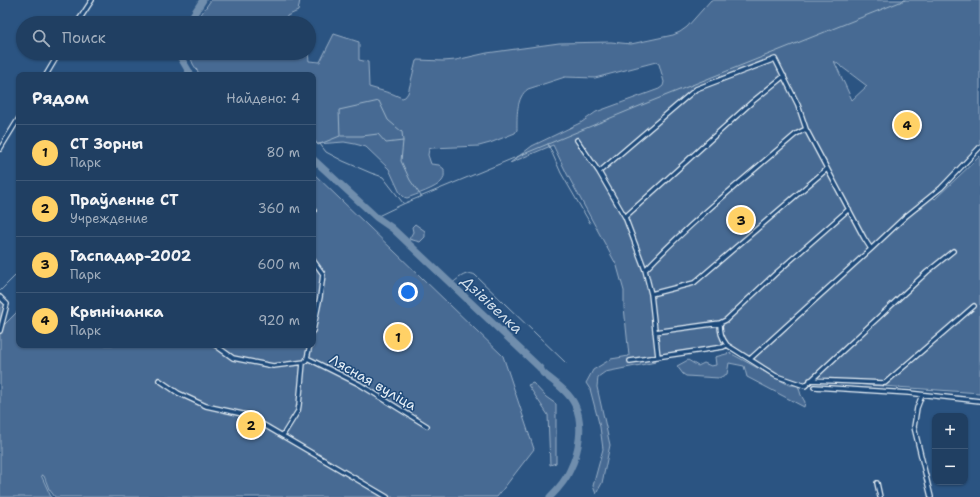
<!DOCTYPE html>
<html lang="ru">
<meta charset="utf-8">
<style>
:root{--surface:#203f62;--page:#284668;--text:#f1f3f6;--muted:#a2afbe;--line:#3d5877;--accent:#ffd166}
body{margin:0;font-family:"Shantell Sans",sans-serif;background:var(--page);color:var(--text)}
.controls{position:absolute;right:12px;bottom:12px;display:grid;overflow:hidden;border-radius:8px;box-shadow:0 1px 3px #0004}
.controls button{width:36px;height:36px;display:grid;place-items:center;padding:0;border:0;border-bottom:1px solid var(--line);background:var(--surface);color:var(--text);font:20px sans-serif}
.you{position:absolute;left:408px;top:292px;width:14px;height:14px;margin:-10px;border:3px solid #fff;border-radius:50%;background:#1a73e8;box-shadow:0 0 0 6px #1a73e833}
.badge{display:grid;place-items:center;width:26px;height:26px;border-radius:50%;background:var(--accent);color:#111;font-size:13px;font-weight:700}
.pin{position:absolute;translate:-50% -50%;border:2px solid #fff;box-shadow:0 1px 4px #0006}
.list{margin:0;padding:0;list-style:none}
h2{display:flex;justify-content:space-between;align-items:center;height:52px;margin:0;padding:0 16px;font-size:17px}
h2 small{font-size:13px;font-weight:400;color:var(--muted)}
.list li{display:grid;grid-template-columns:26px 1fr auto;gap:12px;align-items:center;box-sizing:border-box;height:56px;padding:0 16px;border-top:1px solid var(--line)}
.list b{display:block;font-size:15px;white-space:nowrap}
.list p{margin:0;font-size:13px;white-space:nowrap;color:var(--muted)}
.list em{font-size:13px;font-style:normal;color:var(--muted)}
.icon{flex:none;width:22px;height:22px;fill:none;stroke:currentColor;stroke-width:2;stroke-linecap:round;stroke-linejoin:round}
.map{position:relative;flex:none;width:980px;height:497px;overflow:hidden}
.search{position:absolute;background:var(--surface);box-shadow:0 1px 3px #0004;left:16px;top:16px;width:300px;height:44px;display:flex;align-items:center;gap:10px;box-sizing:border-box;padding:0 14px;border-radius:22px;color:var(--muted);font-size:15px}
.panel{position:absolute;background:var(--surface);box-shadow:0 1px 3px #0004;left:16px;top:72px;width:300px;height:276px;border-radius:8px}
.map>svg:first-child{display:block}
.green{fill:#476b93;stroke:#98aec6;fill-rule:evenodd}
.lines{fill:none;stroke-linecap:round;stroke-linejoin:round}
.stream{stroke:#a0b6cb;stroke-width:1}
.river{stroke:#708ead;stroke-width:7}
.street-casing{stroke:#e8f1f8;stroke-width:6}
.street{stroke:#1f4a7a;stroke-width:3.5}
.labels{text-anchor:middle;stroke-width:3;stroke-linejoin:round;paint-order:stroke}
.street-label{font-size:14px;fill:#e8f1f8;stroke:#1f4a7a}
.water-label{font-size:15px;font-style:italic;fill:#d0dde9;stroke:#1f4a7a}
</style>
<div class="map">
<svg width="980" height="497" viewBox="0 0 980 497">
<rect width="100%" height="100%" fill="#2b5482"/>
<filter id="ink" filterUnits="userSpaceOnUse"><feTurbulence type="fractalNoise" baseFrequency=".025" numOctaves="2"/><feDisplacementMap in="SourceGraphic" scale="8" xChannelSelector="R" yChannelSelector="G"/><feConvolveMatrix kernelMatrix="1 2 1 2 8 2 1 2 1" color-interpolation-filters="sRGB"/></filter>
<g filter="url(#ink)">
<!-- green -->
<path class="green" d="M211 0H300L298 11 287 16 285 23H195Z
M711 0H980V144L931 195 935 199 980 156V393L826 382H813L807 388 778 378 722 345 655 355 656 362 605 372 598 377 597 387 610 445 602 483 596 494 593 486 603 449 600 427 590 389 586 383 593 370 611 359 629 356 624 307V291L617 266 567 174 553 145 510 163 532 146 582 122 596 112 659 89 663 86 664 82 659 64 656 62 595 78 565 77 528 89C516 97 517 117 517 130L515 133 490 143 479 146 432 148 429 149 428 155 431 164 439 165 444 169C444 173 445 177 442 181 437 188 415 195 407 198L404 197 400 193 389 169 366 147 355 144 344 142 317 144 313 138V75H200L193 64 189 53H308L309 61 320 62 334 34 359 42V60L368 62 369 87 393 94 402 98 405 97 408 93 416 61 418 60 443 61 456 60 487 53 559 43 611 42 631 44 673 35 680 32 687 27ZM834 61 867 86 852 100Z
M313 173 503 356 534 449 497 497H55L49 489 44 476 41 475 51 497H0V297L7 304 1 328 19 310V345H313Z
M415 224 425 231V237L420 242 409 239 413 232 412 227Z
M730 353 789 385H798L801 395 805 402 804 407 747 377 744 366 729 363 727 374 719 378 686 376 683 374 677 366 688 360 698 366 704 363 711 366 716 365 715 357Z
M533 383 546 397 556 404V463L550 465 548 415 528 385Z"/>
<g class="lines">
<!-- stream -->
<path class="stream" d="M341 136H362L378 134 386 143 403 141
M313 139 318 145 320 144 326 152 343 161 371 173 383 177 403 203
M320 144 340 136 339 110 379 101 388 120 402 132 403 141 401 161 410 180 421 196
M548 144 561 173 590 223
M376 217 403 204 642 105 905 0
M451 284C457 280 466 270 475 275L566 363
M0 291 19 272"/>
<!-- river -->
<path class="river" d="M188 23 203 0
M178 53 191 75
M313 159 376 217 392 228 540 368 543 373C554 382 569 392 575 405 584 424 579 452 570 470 566 480 558 489 550 497"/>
<defs>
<path id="street" d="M77 23 92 0
M46 75 59 53
M577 140 599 172 625 217 645 270 651 294 658 357
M0 149 19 118
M599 172 696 89 775 59 798 105 806 129 864 238 871 249 750 359
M313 211H314
M625 217 752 102 784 76
M871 249 905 217 941 188 980 147
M313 260 323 274 320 297 313 331
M645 270C692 221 745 178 796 134L806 129
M651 294 694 283 827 169
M0 297 7 304 0 331
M720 323C720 332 721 337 727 345L776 376 805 386 927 272 953 251
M655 332 720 323 726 320 775 274 849 209
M215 345 233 358 273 366 305 362 307 358
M307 358 359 384 427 426
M307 358 310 345
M630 361 723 347 727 345
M159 380 178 393 206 406 247 415 387 497
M810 380 885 383 974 306
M814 387 909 393 980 401
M922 395 917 408 914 427 931 497
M283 435 298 411 299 405 303 363
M877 483 880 497"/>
</defs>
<!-- street casing -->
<use href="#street" class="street-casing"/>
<!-- street -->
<use href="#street" class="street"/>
</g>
</g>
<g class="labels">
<!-- street labels -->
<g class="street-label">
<text transform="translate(373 382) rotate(30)" y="5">Лясная вуліца</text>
</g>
<!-- water labels -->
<g class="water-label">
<text transform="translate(492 305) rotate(43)" y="5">Дзівівелка</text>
</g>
</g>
</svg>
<div class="controls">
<button>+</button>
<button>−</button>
</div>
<div class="you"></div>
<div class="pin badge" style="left:398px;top:337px">1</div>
<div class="pin badge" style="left:251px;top:425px">2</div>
<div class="pin badge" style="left:741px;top:220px">3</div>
<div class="pin badge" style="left:907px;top:125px">4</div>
<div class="search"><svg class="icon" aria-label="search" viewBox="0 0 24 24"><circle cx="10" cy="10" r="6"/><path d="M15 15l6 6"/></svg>Поиск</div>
<section class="panel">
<h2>Рядом<small>Найдено: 4</small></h2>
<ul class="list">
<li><span class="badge">1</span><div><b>СТ Зорны</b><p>Парк</p></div><em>80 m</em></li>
<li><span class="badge">2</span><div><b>Праўленне СТ</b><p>Учреждение</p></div><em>360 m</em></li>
<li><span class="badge">3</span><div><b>Гаспадар-2002</b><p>Парк</p></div><em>600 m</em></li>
<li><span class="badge">4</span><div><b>Крынічанка</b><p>Парк</p></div><em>920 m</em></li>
</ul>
</section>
</div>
